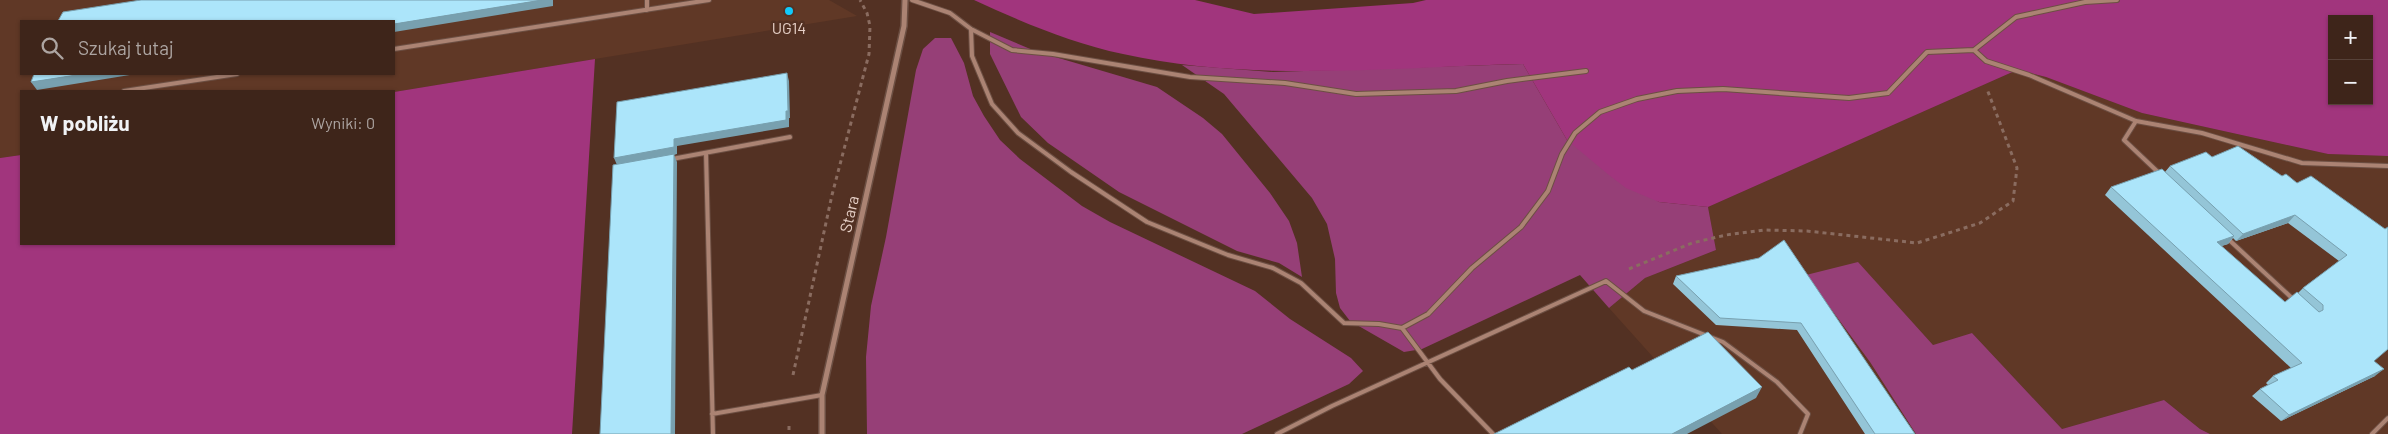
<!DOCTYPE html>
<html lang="pl">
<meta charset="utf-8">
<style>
:root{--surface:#3e251a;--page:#452d23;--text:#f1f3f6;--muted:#ada5a2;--line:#574239}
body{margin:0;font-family:Barlow,sans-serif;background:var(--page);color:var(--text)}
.controls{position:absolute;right:15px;top:15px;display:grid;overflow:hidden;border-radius:0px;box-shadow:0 1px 4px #0004}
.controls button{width:45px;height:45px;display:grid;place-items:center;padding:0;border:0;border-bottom:1px solid var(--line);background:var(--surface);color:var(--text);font:25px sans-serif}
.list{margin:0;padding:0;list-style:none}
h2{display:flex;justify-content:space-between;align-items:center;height:65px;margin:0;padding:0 20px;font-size:21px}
h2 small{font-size:16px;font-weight:400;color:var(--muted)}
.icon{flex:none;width:28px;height:28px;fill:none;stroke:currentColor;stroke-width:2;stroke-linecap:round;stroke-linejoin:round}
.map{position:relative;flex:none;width:2388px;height:434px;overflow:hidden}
.search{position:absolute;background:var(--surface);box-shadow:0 1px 4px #0004;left:20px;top:20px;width:375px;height:55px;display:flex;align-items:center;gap:12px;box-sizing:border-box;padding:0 18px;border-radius:0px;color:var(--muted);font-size:19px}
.panel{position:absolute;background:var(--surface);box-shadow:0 1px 4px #0004;left:20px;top:90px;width:375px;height:155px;border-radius:0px}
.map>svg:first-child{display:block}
.built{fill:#603826;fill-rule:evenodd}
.green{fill:#963f77}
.forest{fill:#a1357d;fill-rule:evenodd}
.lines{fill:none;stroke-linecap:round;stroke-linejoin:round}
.lane-casing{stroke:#6c4f43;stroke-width:6}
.street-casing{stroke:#6c4f43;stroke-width:8}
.path{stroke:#8a6c60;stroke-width:3;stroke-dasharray:4 4;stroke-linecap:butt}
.lane{stroke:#ab8373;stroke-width:4}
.street{stroke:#ab8373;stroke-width:5}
.wall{fill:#94c5d7;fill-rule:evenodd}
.shaded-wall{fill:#78a0af}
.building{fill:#ace5fa;stroke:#78a0af}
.poi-dot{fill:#11cafb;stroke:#533123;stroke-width:2}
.labels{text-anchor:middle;stroke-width:5;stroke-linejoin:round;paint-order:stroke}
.poi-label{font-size:16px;fill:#e6d0c7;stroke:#533123}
.street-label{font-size:16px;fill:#e6d0c7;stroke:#533123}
</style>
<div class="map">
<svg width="2388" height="434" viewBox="0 0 2388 434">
<rect width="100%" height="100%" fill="#533123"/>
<!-- built -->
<path class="built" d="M0 0H829L857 16 394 92 21 91V155L0 158ZM21 21H394V74H21Z
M2017 70 2046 77 2142 113 2328 154 2388 156V434H2210L2200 429 2164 400 2062 429 1972 333 1933 345 1857 262 1870 362 1916 434H1722L1609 308 1645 278 1716 250 1708 207Z"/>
<!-- green -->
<path class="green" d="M990 32 1035 51 1157 87 1203 118 1222 134 1270 193 1289 221 1297 243 1302 277 1279 263 1237 251 1119 192 1048 143 1021 117 990 54Z
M935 38H951L964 63 973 96 984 116 1000 140 1020 159 1082 206 1110 222 1255 291 1290 319 1351 358 1363 371 1349 384 1242 434H867L866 357 871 306 886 237 916 70 923 49Z
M1523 64 1567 140 1659 202 1708 207 1716 250 1645 278 1609 308 1580 275 1422 349 1404 352 1350 321 1340 308 1336 293 1335 259 1327 224 1312 198 1224 94 1182 65 1273 72Z
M1858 262 1933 345 1972 333 2062 429 2164 400 2200 429 2210 434H1916L1870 362 1806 275Z"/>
<!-- forest -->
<path class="forest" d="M974 0H1195L1254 14 1413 3 1426 0H2388V156L2328 154 2142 113 2046 77 2017 70 1708 207 1659 202 1626 188 1609 175 1567 140 1523 64C1390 67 1254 83 1123 54 1071 43 1022 22 974 0ZM2332 19H2369V101H2332Z
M595 59 572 434H0V158L21 155V244H394V92Z"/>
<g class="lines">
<defs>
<path id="lane" d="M647 0V10
M912 0 950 13 971 29 1012 50 1053 54 1190 77 1285 83 1356 94 1456 91 1507 81 1586 71
M971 29 972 56 992 104 1018 133 1071 172 1147 222 1228 255 1273 268 1301 283 1344 323 1379 324 1402 328 1440 379 1493 434
M394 49 709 0
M1974 50 1986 61 2029 75 2136 121
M124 91 237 74
M706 153 713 434
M672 159 790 137
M2160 174 2124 140 2136 121 2202 133 2302 163 2388 166
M2227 238 2293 299
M1402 328 1428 314 1472 268 1521 227 1548 191 1562 154 1575 133 1600 112 1637 99 1677 91 1723 89 1849 98 1888 93 1927 52 1974 50 2016 17 2085 2 2117 0
M712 414 822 395
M1277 434 1332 406 1606 281 1644 311 1723 342 1777 382 1808 414 1800 434
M2372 434 2388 418"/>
<path id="street" d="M822 434V395L904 26 905 0"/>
</defs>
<!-- lane casing -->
<use href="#lane" class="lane-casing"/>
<!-- street casing -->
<use href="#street" class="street-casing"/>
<!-- path -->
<path class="path" d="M1629 269 1692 243 1726 235 1764 230 1807 231 1917 243 1980 223 2013 201 2017 168 1987 89
M793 375 832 195 869 54 870 26 867 13 860 0
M789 426V434"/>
<!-- lane -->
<use href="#lane" class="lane"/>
<!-- street -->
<use href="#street" class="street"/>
</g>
<!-- wall -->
<path class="wall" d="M2212 157 2282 176 2297 183 2385 229 2374 361 2375 376 2281 421 2252 396 2260 389 2268 385 2266 383 2273 376 2291 368 2105 195 2111 187 2165 172 2170 166ZM2288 223 2339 261 2303 288 2298 293 2285 302 2221 246 2228 244 2233 238 2236 241Z
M1759 258 1915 434H1865L1797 330 1716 325 1673 284 1676 276Z"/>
<!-- shaded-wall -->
<path class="shaded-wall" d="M542 0H553V6L394 32V24Z
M787 73 789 81 790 118H789V127L677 146V154L674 155 677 162 675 434H671L617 165 614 158 674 139Z
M83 74H136L37 90 31 82Z
M2295 215 2288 223 2236 241 2243 234Z
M2234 236 2228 244 2210 250 2217 242Z
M2384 369 2375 376 2281 421 2289 415Z
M1762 387 1756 398 1687 434H1672Z"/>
<!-- building -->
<path class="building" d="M141 0H542L394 24V21H58L63 12Z
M787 73 788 111H786V120L674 139V147L614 158 617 102Z
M34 74H83L31 82Z
M2238 146 2282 176 2286 174 2297 183 2311 176 2385 229 2388 227V349L2374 361 2384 369 2289 415 2260 389 2278 380 2273 376 2302 363 2111 187 2162 169 2234 236 2217 242 2285 302 2297 292 2319 312 2323 310V305L2303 288 2347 255 2295 215 2243 234 2170 166 2206 152 2212 157Z
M674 154 671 434H600L613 165Z
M1784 240 1915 434H1875L1801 323 1720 318 1676 276 1759 258Z
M1708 332 1762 387 1672 434H1494L1629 367 1632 370Z"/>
<!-- markers -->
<circle class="poi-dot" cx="789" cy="11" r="5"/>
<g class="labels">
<!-- poi labels -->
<g class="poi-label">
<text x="789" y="34">UG14</text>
</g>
<!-- street labels -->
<g class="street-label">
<text transform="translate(849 214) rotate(-77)" y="6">Stara</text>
</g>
</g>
</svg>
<div class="controls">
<button>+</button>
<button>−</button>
</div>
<div class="search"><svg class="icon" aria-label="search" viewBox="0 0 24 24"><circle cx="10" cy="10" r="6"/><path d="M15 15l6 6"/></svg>Szukaj tutaj</div>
<section class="panel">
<h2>W pobliżu<small>Wyniki: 0</small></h2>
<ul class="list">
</ul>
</section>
</div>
